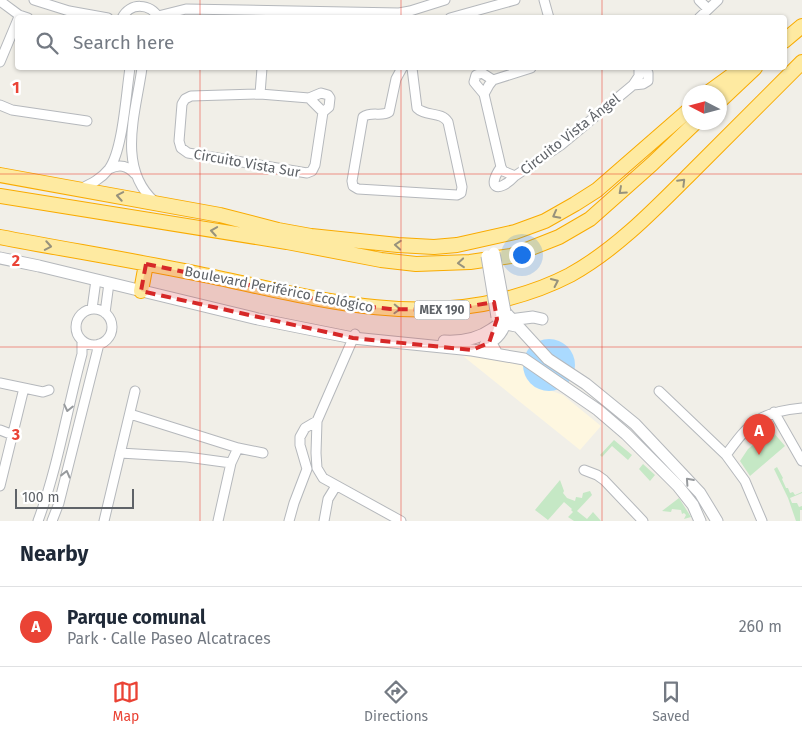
<!DOCTYPE html>
<meta charset="utf-8">
<style>
:root{--surface:#fff;--page:#f6f6f7;--text:#1f2937;--muted:#747a83;--line:#e0e1e3;--accent:#ea4335}
body{margin:0;font-family:"Fira Sans",sans-serif;background:var(--page);color:var(--text)}
.compass{position:absolute;left:682px;top:85px;width:45px;height:45px;border-radius:50%;background:var(--surface);box-shadow:0 1px 4px #0004;rotate:276deg}
.scale{position:absolute;left:15px;bottom:12px;width:119px;box-sizing:border-box;padding-left:5px;border:2px solid #5f6368;border-top:0;font-size:14px;line-height:18px;white-space:nowrap;color:#5f6368;-webkit-text-stroke:4px #fff;paint-order:stroke}
.you{position:absolute;left:521px;top:254px;width:18px;height:18px;margin:-12px;border:4px solid #fff;border-radius:50%;background:#1a73e8;box-shadow:0 0 0 8px #1a73e833}
.badge{display:grid;place-items:center;width:32px;height:32px;border-radius:50%;background:var(--accent);color:#fff;font-size:16px;font-weight:700}
.pin{position:absolute;translate:-50% -41px;filter:drop-shadow(0 1px 2px #0008)}
.pin::after{content:'';position:absolute;top:26px;width:18px;height:15px;background:inherit;clip-path:polygon(0 0,100% 0,50% 100%)}
.list{margin:0;padding:0;list-style:none}
h2{display:flex;justify-content:space-between;align-items:center;height:65px;margin:0;padding:0 20px;font-size:21px}
h2 small{font-size:16px;font-weight:400;color:var(--muted)}
.list li{display:grid;grid-template-columns:32px 1fr auto;gap:15px;align-items:center;box-sizing:border-box;height:80px;padding:0 20px;border-top:1px solid var(--line)}
.list b{display:block;font-size:19px;white-space:nowrap}
.list p{margin:0;font-size:16px;white-space:nowrap;color:var(--muted)}
.list em{font-size:16px;font-style:normal;color:var(--muted)}
.icon{flex:none;width:28px;height:28px;fill:none;stroke:currentColor;stroke-width:2;stroke-linecap:round;stroke-linejoin:round}
.map{position:relative;flex:none;width:802px;height:521px;overflow:hidden}
.search{position:absolute;background:var(--surface);box-shadow:0 1px 4px #0004;left:15px;right:15px;top:15px;height:55px;display:flex;align-items:center;gap:12px;box-sizing:border-box;padding:0 18px;border-radius:5px;color:var(--muted);font-size:19px}
.sheet{height:145px;background:var(--surface)}
nav{display:flex;justify-content:space-around;align-items:center;box-sizing:border-box;height:70px;border-top:1px solid var(--line);background:var(--surface);font-size:14px;color:var(--muted)}
nav a{display:grid;justify-items:center;gap:2px}
nav .on{color:var(--accent)}
.map>svg:first-child{display:block}
.commercial{fill:#fef7e0}
.green{fill:#c5e8c5}
.water{fill:#aadaff}
.lines{fill:none;stroke-linecap:round;stroke-linejoin:round}
.minor-casing{stroke:#b5b8bc;stroke-width:11}
.tertiary-casing{stroke:#b5b8bc;stroke-width:13}
.trunk-casing{stroke:#f9ab00;stroke-width:16}
.minor{stroke:#fff;stroke-width:9}
.tertiary{stroke:#fff;stroke-width:11}
.trunk{stroke:#feeaa1;stroke-width:14}
.tertiary-bridge-casing{stroke:#b5b8bc;stroke-width:13;stroke-linecap:butt}
.tertiary-bridge{stroke:#fff;stroke-width:11}
.oneway{stroke:#97927c}
.oneway2{stroke:#979a9d}
.marked{fill:#d62828;fill-opacity:0.2;stroke:#d62828;stroke-width:4;stroke-dasharray:10 6;stroke-linejoin:round}
.grid{fill:none;stroke:#ea4335;stroke-width:1;stroke-opacity:0.55}
.labels{text-anchor:middle;stroke-width:5;stroke-linejoin:round;paint-order:stroke}
.shield{fill:#fff;stroke:#8f9295;stroke-width:1}
.shield-label{font-size:12px;font-weight:bold;fill:#5f6368}
.street-label{font-size:14px;fill:#5f6368;stroke:#fff}
.grid-label{font-size:16px;text-anchor:middle;font-weight:bold;fill:#ea4335;stroke:#fff;stroke-width:5;stroke-linejoin:round;paint-order:stroke}
</style>
<div class="map">
<svg width="802" height="521" viewBox="0 0 802 521">
<rect width="100%" height="100%" fill="#f1efe8"/>
<!-- commercial -->
<path class="commercial" d="M463 356 523 363 525 376 530 383 563 395 601 426 580 450Z"/>
<!-- green -->
<path class="green" d="M773 432 785 446 750 476 740 461 748 449 767 433Z
M614 440 632 455 628 460 612 446 602 457 600 455Z
M643 464 655 475 650 481 639 469Z
M777 467 783 478 782 479 786 488H788L790 493 793 492 795 495 802 492V493L790 498 792 503H797L799 507 802 506V510H800V521H796L788 498 774 469Z
M560 480 564 491 563 493 567 498 575 501 576 497 582 498 583 493 590 491 592 495 577 511 587 519 593 512 601 521H574L568 517 573 512 571 510 572 509 564 502 548 520 535 510Z
M679 498 691 517 684 519 686 515 684 513 682 514 681 510 672 509 671 512 662 511Z"/>
<!-- water -->
<path class="water" d="M523 365a26 26 0 1 1 52 0a26 26 0 1 1-52 0Z"/>
<g class="lines">
<defs>
<path id="minor" d="M34 0 69 11 108 18
M544 0 549 18
M699 0 708 9
M0 1 19 15 28 18
M158 16 186 9 399 13 410 11 445 0
M122 18C130 2 150 3 159 18
M450 18 515 0
M699 18 718 0
M0 62 18 19
M142 68C136 112 116 168 155 202
M402 68 396 79 389 112C382 117 371 111 363 117L352 181 353 186 358 189 457 195 461 193 462 187 448 122C441 111 426 117 417 108L412 68
M531 68 493 80 489 85 484 94 501 167 503 171 515 176 561 145 633 85 639 76V68
M633 85 643 84 648 81V73L640 71
M260 94 309 98 323 112 315 165 312 171 307 173 188 153 181 148 179 141 182 104 185 99 191 96Z
M260 94 262 68
M484 94 474 82 476 75 482 73 493 80
M309 98 321 93 328 95 330 98 329 107 323 112
M0 105 12 110 87 121
M501 167C486 188 498 194 515 176
M109 169C119 164 127 165 135 174
M80 189C91 184 101 179 109 169 123 150 126 93 130 68
M92 309 96 280
M76 327a18 18 0 1 1 36 0a18 18 0 1 1-36 0Z
M105 313 109 283
M355 334 317 421 316 453 317 468 323 478 401 521
M0 383 43 392 49 390
M659 391 726 455 745 481 762 521
M774 412 802 461
M130 414 238 448 263 453
M0 430 13 435
M120 453 187 457 231 463
M726 455C750 422 759 412 802 408
M584 470 597 475 604 480 643 521
M0 486 24 388
M38 521C58 467 67 409 82 354V341
M52 521 59 503 99 344
M104 521 135 391
M218 521 231 463 238 448
M289 521 294 503 307 469 300 445V437L305 428 317 421
M324 521 328 499 336 486"/>
<path id="tertiary" d="M0 258 39 266 258 319 353 338 472 350 524 359 598 410 626 434 678 486 693 505 700 521
M505 312 548 359 586 384 635 424 700 493 717 521
M510 320 533 317 542 319
M444 341C462 342 478 339 492 329
M485 345C497 340 505 330 506 317
M497 354 489 340 492 329 501 323 516 326"/>
<path id="trunk" d="M784 41 802 26
M709 92 742 68
M720 101 755 68
M0 175 220 215 278 230 311 236 398 245 434 247 457 245 515 232 545 221 575 204 597 190 690 109
M0 196 287 242 381 260 416 264 470 262 511 256 559 237 590 219 652 164 696 122
M0 237C68 250 136 261 204 275 304 295 401 325 502 300 526 294 549 286 570 275 617 249 656 208 694 170 730 134 766 98 802 62
M141 291 146 264"/>
</defs>
<!-- minor casing -->
<use href="#minor" class="minor-casing"/>
<!-- tertiary casing -->
<use href="#tertiary" class="tertiary-casing"/>
<!-- trunk casing -->
<use href="#trunk" class="trunk-casing"/>
<!-- minor -->
<use href="#minor" class="minor"/>
<!-- tertiary -->
<use href="#tertiary" class="tertiary"/>
<!-- trunk -->
<use href="#trunk" class="trunk"/>
<defs>
<path id="tertiary-bridge" d="M494 253 505 312
M487 256 497 317"/>
</defs>
<!-- tertiary-bridge casing -->
<use href="#tertiary-bridge" class="tertiary-bridge-casing"/>
<!-- tertiary-bridge -->
<use href="#tertiary-bridge" class="tertiary-bridge"/>
</g>
<!-- one-way arrows -->
<defs><path id="oneway-chevron" d="M-2-3.5L2.5 0L-2 3.5" fill="none" stroke-width="1.6" stroke-linecap="round" stroke-linejoin="round" transform="scale(1.25)"/></defs>
<g class="oneway">
<use href="#oneway-chevron" transform="translate(682 182) rotate(-45)"/>
<use href="#oneway-chevron" transform="translate(622 191) rotate(138)"/>
<use href="#oneway-chevron" transform="translate(120 196) rotate(-170)"/>
<use href="#oneway-chevron" transform="translate(556 215) rotate(152)"/>
<use href="#oneway-chevron" transform="translate(214 231) rotate(-171)"/>
<use href="#oneway-chevron" transform="translate(398 245) rotate(-176)"/>
<use href="#oneway-chevron" transform="translate(48 246) rotate(10)"/>
<use href="#oneway-chevron" transform="translate(461 263) rotate(175)"/>
<use href="#oneway-chevron" transform="translate(555 282) rotate(-25)"/>
<use href="#oneway-chevron" transform="translate(397 309) rotate(2)"/>
</g>
<g class="oneway2">
<use href="#oneway-chevron" transform="translate(68 408) rotate(103)"/>
<use href="#oneway-chevron" transform="translate(66 474) rotate(-76)"/>
<use href="#oneway-chevron" transform="translate(689 481) rotate(-132)"/>
</g>
<!-- marked area -->
<path class="marked" d="M146 264 336 303 390 309 447 310 494 302 497 319 489 343 472 350 353 338 141 291Z"/>
<!-- grid -->
<path class="grid" d="M200 0V18M401 0V18M602 0V18M200 68V521M401 68V521M602 68V521M0 174H802M0 347H802"/>
<g class="labels">
<!-- shield labels -->
<rect class="shield" x="414.5" y="300.5" width="55" height="19" rx="4"/>
<g class="shield-label">
<text x="442" y="314">MEX 190</text>
</g>
<!-- street labels -->
<g class="street-label">
<text transform="translate(570 134) rotate(-38)" y="5">Circuito Vista Ángel</text>
<text transform="translate(247 163) rotate(10)" y="5">Circuito Vista Sur</text>
<text transform="translate(279 289) rotate(11)" y="5">Boulevard Periférico Ecológico</text>
</g>
</g>
<g class="grid-label">
<text x="16" y="93">1</text>
<text x="16" y="266">2</text>
<text x="16" y="440">3</text>
</g>
</svg>
<svg class="compass" viewBox="-18 -18 36 36"><path d="M0-13l5 13h-10z" fill="#e53935"/><path d="M0 13l5-13h-10z" fill="#747a83"/></svg>
<div class="scale">100 m</div>
<div class="you"></div>
<div class="pin badge" style="left:759px;top:455px">A</div>
<div class="search"><svg class="icon" aria-label="search" viewBox="0 0 24 24"><circle cx="10" cy="10" r="6"/><path d="M15 15l6 6"/></svg>Search here</div>
</div>
<section class="sheet">
<h2>Nearby<small></small></h2>
<ul class="list">
<li><span class="badge">A</span><div><b>Parque comunal</b><p>Park · Calle Paseo Alcatraces</p></div><em>260 m</em></li>
</ul>
</section>
<nav>
<a class="on"><svg class="icon" aria-label="map" viewBox="0 0 24 24"><path d="M3 6l6-2 6 2 6-2v14l-6 2-6-2-6 2zM9 4v14M15 6v14"/></svg>Map</a>
<a><svg class="icon" aria-label="directions" viewBox="0 0 24 24"><path d="M12 3l9 9-9 9-9-9zM9 14v-3h6M13 9l2 2-2 2"/></svg>Directions</a>
<a><svg class="icon" aria-label="saved" viewBox="0 0 24 24"><path d="M7 4h10v16l-5-4-5 4z"/></svg>Saved</a>
</nav>
